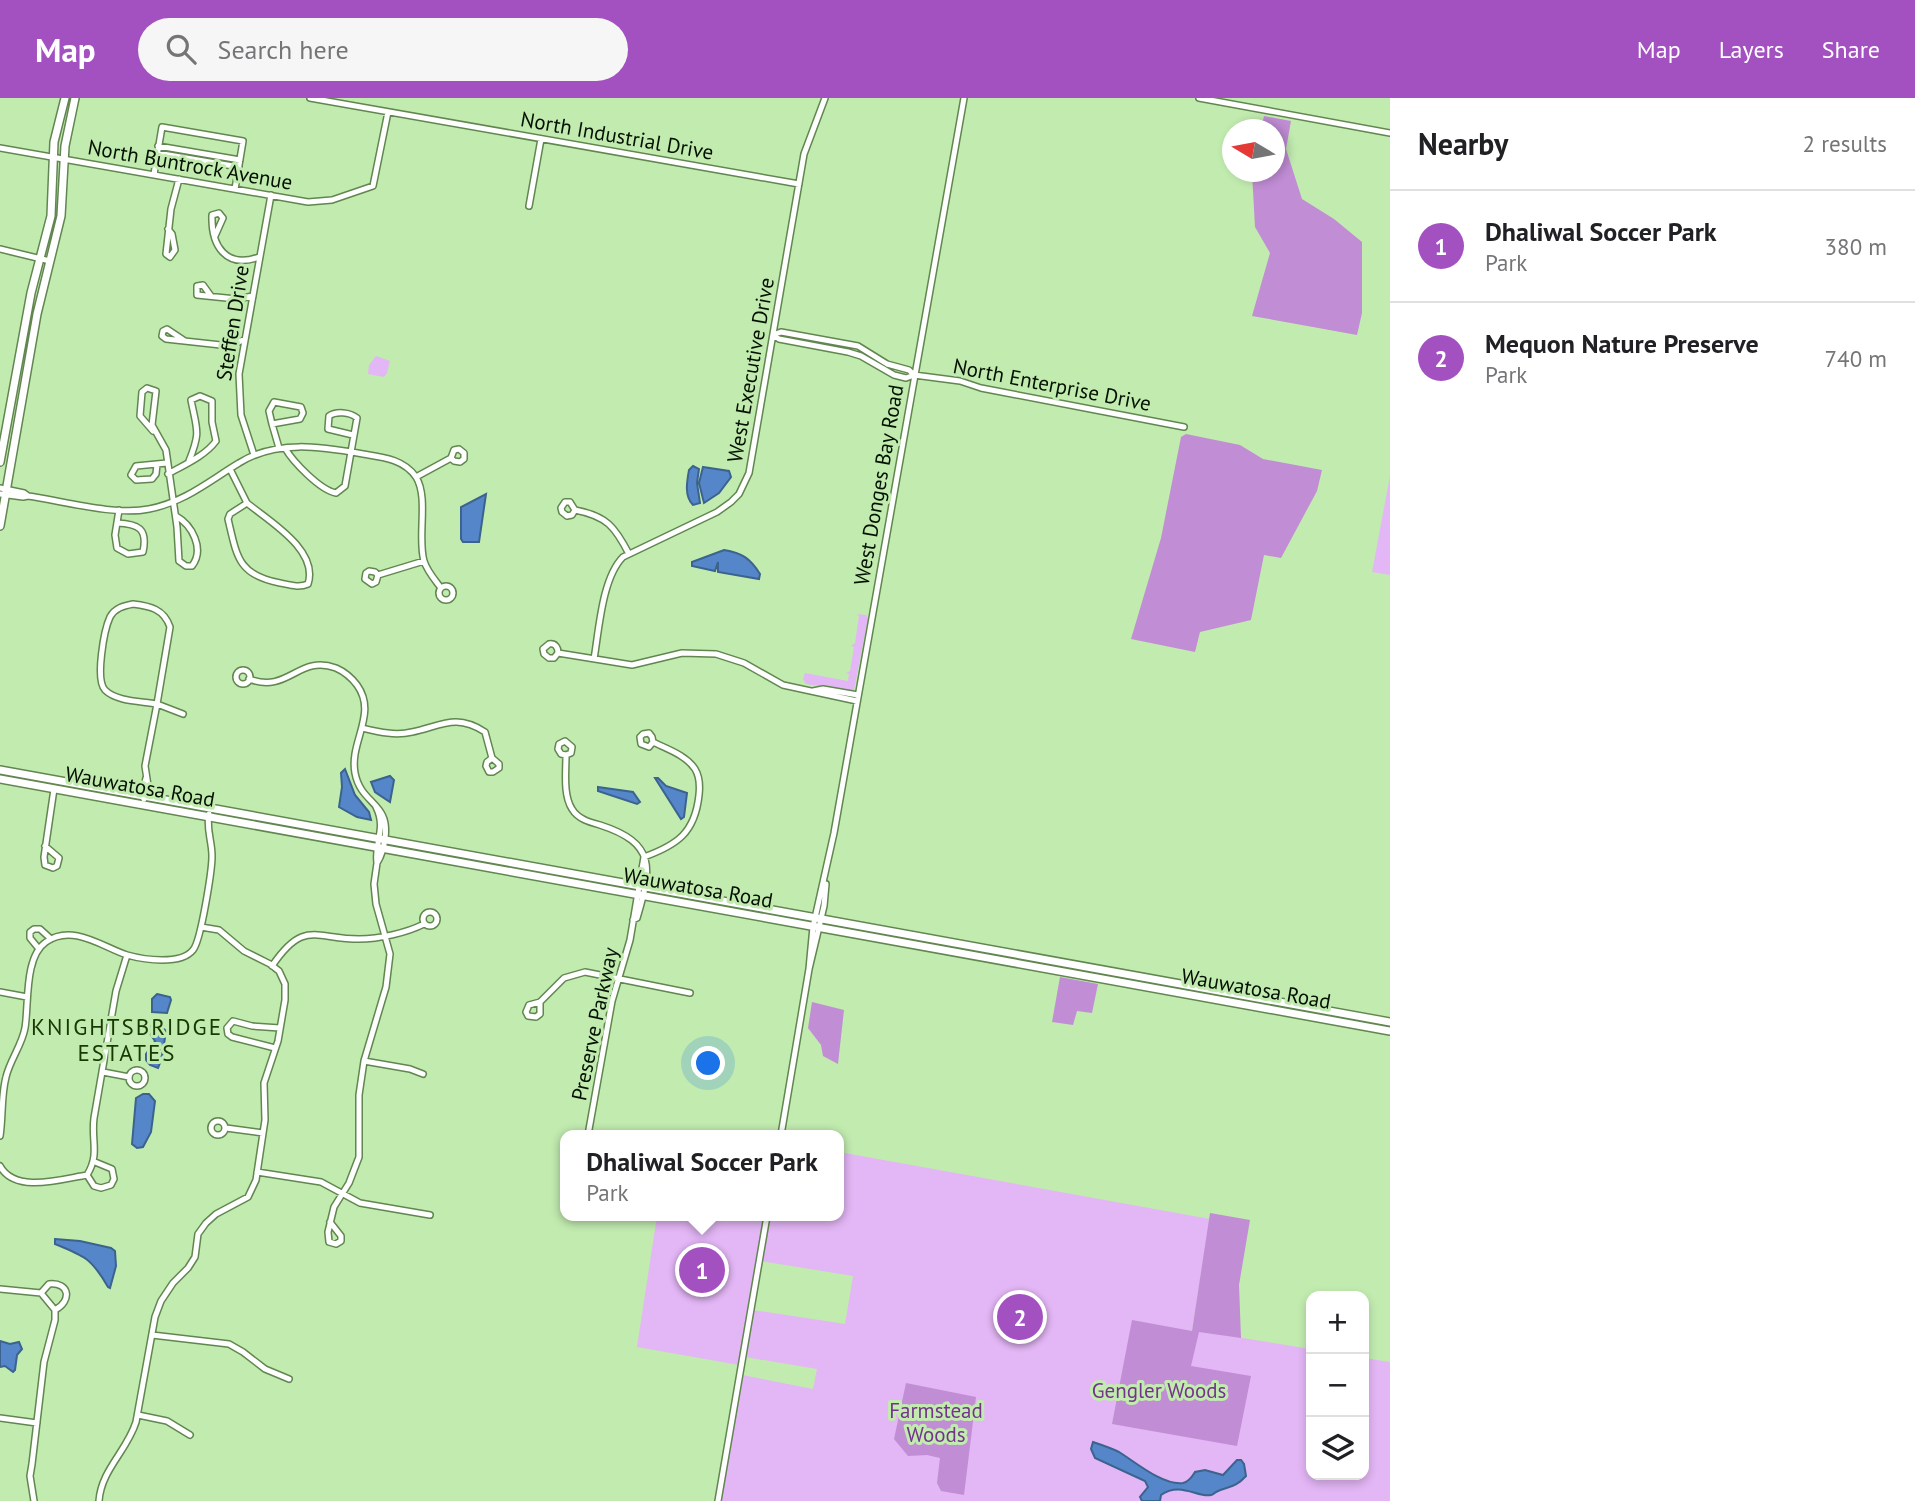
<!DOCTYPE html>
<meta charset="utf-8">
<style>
:root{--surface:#fff;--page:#f6f6f6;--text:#202124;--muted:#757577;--line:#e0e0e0;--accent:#a351c0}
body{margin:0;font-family:"PT Sans",sans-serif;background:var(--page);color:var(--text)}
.controls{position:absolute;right:21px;bottom:21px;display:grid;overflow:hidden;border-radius:14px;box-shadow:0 4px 10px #0003}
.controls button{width:63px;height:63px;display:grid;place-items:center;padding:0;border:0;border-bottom:2px solid var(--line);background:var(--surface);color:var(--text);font:35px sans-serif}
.compass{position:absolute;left:1222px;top:21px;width:63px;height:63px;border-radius:50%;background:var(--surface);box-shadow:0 4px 10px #0003;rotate:280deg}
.you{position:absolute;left:709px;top:966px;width:24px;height:24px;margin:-18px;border:5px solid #fff;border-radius:50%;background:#1a73e8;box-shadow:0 0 0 10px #1a73e833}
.badge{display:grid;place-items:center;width:46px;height:46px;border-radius:50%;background:var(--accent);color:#fff;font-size:23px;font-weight:700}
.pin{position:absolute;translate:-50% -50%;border:4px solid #fff;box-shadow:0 2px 7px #0006}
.popup{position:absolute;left:560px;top:1032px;width:284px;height:91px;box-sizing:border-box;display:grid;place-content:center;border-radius:14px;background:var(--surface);filter:drop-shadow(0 2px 5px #0005);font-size:23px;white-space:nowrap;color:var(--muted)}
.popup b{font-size:26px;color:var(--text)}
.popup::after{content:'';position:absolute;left:50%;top:100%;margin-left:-14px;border:14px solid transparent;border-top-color:var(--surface)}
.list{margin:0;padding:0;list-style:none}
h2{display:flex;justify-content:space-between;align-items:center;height:91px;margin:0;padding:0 28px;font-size:30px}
h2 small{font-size:23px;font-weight:400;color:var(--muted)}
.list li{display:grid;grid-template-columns:46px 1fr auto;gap:21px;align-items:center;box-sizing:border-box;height:112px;padding:0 28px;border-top:2px solid var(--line)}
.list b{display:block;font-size:26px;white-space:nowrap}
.list p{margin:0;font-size:23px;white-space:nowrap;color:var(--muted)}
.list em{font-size:23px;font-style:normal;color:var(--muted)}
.icon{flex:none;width:38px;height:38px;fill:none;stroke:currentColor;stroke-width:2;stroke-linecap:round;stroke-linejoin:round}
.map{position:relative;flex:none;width:1390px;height:1403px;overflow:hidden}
header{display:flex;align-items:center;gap:42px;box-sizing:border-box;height:98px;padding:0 35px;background:var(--accent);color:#fff}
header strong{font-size:33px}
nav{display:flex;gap:38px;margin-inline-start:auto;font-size:24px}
.search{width:490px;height:63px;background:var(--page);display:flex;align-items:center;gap:18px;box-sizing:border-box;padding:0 24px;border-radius:38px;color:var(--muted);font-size:26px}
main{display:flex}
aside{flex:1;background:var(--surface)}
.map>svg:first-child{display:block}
.green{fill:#e3b6f5}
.forest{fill:#c18dd5}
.water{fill:#5486c9;stroke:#3c638d;stroke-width:2}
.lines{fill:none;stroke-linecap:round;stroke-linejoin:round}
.minor-casing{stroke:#618650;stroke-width:8}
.major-casing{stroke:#618650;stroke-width:10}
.minor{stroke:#fff;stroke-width:5}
.major{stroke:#fff;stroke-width:7}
.labels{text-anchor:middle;stroke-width:6;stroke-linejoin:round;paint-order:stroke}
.street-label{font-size:21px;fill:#041000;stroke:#c2ebb0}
.park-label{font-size:21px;fill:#743489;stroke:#c2ebb0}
.neighbourhood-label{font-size:23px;letter-spacing:2px;fill:#173902;stroke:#c2ebb0}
</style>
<header>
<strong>Map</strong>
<div class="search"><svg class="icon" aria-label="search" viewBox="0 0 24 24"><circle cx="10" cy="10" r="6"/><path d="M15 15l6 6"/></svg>Search here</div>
<nav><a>Map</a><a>Layers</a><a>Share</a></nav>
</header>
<main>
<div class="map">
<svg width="1390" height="1403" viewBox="0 0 1390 1403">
<rect width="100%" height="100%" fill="#c2ebb0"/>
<!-- green -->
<path class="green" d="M376 258 390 263 387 275 384 279 368 276 369 267Z
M1390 378V477L1372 474Z
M857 516 866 517 868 520 854 592 851 593 806 586 803 581 805 575 848 583 849 576 846 575 850 573 854 549 851 548 855 545 859 518Z
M839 1054 1210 1121 1192 1232 1311 1251V1377H1364V1260L1390 1264V1403H721L742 1277 813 1291 817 1271 745 1259 753 1212 845 1226 853 1178 761 1163 769 1118H838Z
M657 1118H764L739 1267 637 1249Z"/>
<!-- forest -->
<path class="forest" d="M1264 18 1291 23 1286 51 1302 101 1334 121 1362 144V215L1357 237 1252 218 1270 155 1255 129 1252 75V74H1274V32L1261 31Z
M1186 336 1240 347 1263 361 1322 372 1317 393 1281 460 1264 457 1251 522 1200 534 1195 554 1131 541 1161 440 1181 339Z
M1060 879 1098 886 1092 915 1077 913 1073 927 1052 924Z
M812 904 844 912 838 966 823 958 821 947 808 930Z
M1210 1115 1250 1122 1239 1187 1241 1240 1199 1234 1191 1268 1251 1278 1237 1348 1112 1326 1132 1222 1192 1233Z
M906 1285 976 1299 964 1397 941 1393 937 1385 940 1360 927 1357 908 1358 894 1341Z"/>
<!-- water -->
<path class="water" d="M693 368 699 371 697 385 700 405 693 407C684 398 687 383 689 372Z
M703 369 729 373 731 379 719 395 704 405 699 385Z
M486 396 479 444H463L461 441V409Z
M724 452C742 455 750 460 760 476L759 481 718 474V464L715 473 692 468V464Z
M345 671 355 697 369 714 371 722 357 719 339 709 342 689 341 675Z
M390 678 394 682 390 704 375 694 371 684Z
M655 680H658L666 688 687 695 684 719 681 721Z
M598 689 633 694 640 704 637 706 598 693Z
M157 896 170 899 171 902 167 915 152 914V901Z
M151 928H160L166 933 162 960 158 970 150 967 146 962V956L155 943 149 934Z
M143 996H149L155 1003 151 1034 143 1049 137 1050 132 1046 136 1000Z
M55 1141 80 1143 111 1150 115 1153 116 1168 110 1190 108 1189C92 1161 85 1158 55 1146Z
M0 1243 10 1246 19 1244 22 1251 17 1257 15 1272 13 1274 5 1268 0 1269Z
M1093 1344C1102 1347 1111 1350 1119 1354 1134 1363 1163 1388 1183 1385 1188 1384 1192 1379 1195 1374L1205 1372 1223 1377 1237 1362H1241L1244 1366 1246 1378C1234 1391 1230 1387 1216 1394 1214 1395 1213 1397 1211 1397 1198 1400 1180 1383 1161 1397L1160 1403H1142L1140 1399 1148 1389 1145 1383 1095 1360 1091 1351Z"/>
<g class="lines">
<defs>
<path id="minor" d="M310 0 799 86
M1199 0 1390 35
M158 48 240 62
M0 50 308 104 332 102 373 88 388 14
M157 55 239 69
M154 76 162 29 243 43 235 91
M529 108 541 41
M168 131 172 136 175 152 170 159 166 156 171 111 179 81
M215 138 223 120 219 115 212 117C211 148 226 171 259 159
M0 151 50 163
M211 198 203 187 197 188V197L236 201 253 198
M773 237 779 241 848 254 861 258 894 277 906 280 914 277 960 283 981 290 1184 329
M773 237 781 234 858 248 887 266 909 272 914 277
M185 243 167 231 163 233 162 238 166 241 230 248 245 241
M272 326 269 313 274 304 301 309 303 315 300 321 272 326 279 350
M153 333 140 318 142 294 147 290 156 293 152 327 166 352 177 429 179 463 186 468H192C205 451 192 427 176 418
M285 350C293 364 320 392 336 395L345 388 357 320C350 314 336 313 329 318L328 331 353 337
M254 357 241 317 239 276 271 97
M157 366 156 376 152 381 136 382 131 377 136 368 167 365
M230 371 247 405 230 416 228 421C237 459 238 477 280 485 290 487 299 490 308 486 319 452 269 423 247 405
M168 376C184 367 205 358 216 343L212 324V303L200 298 191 302C197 333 201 333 189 363
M416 379 451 360 454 352 459 351 464 355V361L460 364 454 363 451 360
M0 390 24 395 28 398
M0 396 23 399 28 398C63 403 115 418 149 411 185 404 209 383 239 365 277 341 322 349 363 356 382 359 404 361 416 379 429 400 417 439 424 463 427 473 435 482 441 490
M575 412 572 417 567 418 562 414 561 410 565 404H570L575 412C607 418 615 429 629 456
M117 425C138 426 148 430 143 454L128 456 117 450 115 437 119 412
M378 477 375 474 369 473 366 475 365 481 372 486 376 484 378 477 424 463
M439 495a7 7 0 1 1 14 0a7 7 0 1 1-14 0Z
M133 506C150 508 164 511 170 529L157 606C142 603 117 604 105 592 95 582 104 532 110 519 115 510 123 508 133 506Z
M558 555C558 549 555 545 549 546L543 551 544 556 549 560H554L558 555 632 567 682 555 716 556 744 565 783 587 857 603
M594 561C599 532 602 480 623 459L717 414 731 404 739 396 749 375 804 56 825 0
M236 579a7 7 0 1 1 14 0a7 7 0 1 1-14 0Z
M249 581C289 596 298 556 336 570 345 574 351 579 357 587 378 616 349 644 355 675 361 707 390 704 385 740 384 749 382 757 377 765 374 743 387 731 376 709
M813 593 823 591 858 597
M362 630C379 634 395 638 412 634 441 628 456 615 485 634L492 660 499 666V670L493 674H489L486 668 487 664 492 660
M566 657 561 656 558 651 559 646 565 643 572 649 571 655 566 657C566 674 563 697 572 711 578 721 589 724 600 727 656 745 652 770 637 820L633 822
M145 697 143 693 146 680
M144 701 149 694 145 668 157 606 183 616
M45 748 59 760 57 768 53 770 45 767 44 759 54 691
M644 759C677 747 695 735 699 697 700 688 700 679 695 671 686 657 667 651 653 644L652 639 649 635 643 636 640 639 641 646 649 649 653 644
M423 821a7 7 0 1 1 14 0a7 7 0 1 1-14 0Z
M39 851 30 840V834L34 831H40L51 841
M272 868C304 821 315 841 359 841 379 841 406 835 424 826
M809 871 813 829 834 735 964 0
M0 894 27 899
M540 904V916L536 919 528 918 526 914 529 907 540 904 564 880 585 874 690 895
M275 950 232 939 228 936 227 930 233 923 252 928 280 930
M364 963 410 971 423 976
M129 980a8 8 0 1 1 16 0a8 8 0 1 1-16 0Z
M103 974 129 979
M211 1030a7 7 0 1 1 14 0a7 7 0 1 1-14 0Z
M226 1030 263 1035
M588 1037 612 903 630 842 644 759
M781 1037 809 871 824 808 826 786
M0 1038C3 1019 1 998 6 979 10 962 22 947 25 930 29 906 24 859 46 844 73 825 104 850 127 857 145 862 181 867 193 852 201 843 212 772 212 758 212 743 206 731 209 716
M0 1068C15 1096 62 1081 87 1077 100 1056 91 1043 94 1020L116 893 127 857
M257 1074 321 1084 360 1105 430 1117
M87 1077 94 1088 101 1090 111 1087 114 1081 112 1071 95 1064
M330 1124 341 1138V1143L336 1146 329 1144 328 1134 334 1109 349 1085 359 1059V997L364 963 386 889 390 856 376 806 374 786 377 765
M0 1191 41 1195 55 1212V1222L44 1264 32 1366 30 1378 34 1403
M41 1195 49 1186C70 1184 72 1203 55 1212
M152 1237 229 1246 243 1254 265 1271 289 1281
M138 1317 167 1323 190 1337
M0 1320 37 1325
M99 1403C101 1372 127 1353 136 1324L155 1219 161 1203 173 1185 188 1170 195 1159 198 1136 206 1125 216 1116 248 1099 256 1082 265 1022 264 985 278 943 285 902V886L279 873 270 866 244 853 219 832 201 829
M718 1403 767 1118"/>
<path id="major" d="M0 364 31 195 51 118 54 44 65 0
M0 428 37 216 61 118 65 48 75 0
M0 672 1390 924
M0 681 1390 933"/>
</defs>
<!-- minor casing -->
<use href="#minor" class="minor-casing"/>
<!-- major casing -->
<use href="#major" class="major-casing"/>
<!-- minor -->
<use href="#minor" class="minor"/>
<!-- major -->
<use href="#major" class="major"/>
</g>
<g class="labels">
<!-- street labels -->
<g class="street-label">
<text transform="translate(617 38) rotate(10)" y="7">North Industrial Drive</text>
<text transform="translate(190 67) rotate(10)" y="7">North Buntrock Avenue</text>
<text transform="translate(233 225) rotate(-81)" y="7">Steffen Drive</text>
<text transform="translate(751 272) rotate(-80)" y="7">West Executive Drive</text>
<text transform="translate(1052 287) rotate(11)" y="7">North Enterprise Drive</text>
<text transform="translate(879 387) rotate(-80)" y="7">West Donges Bay Road</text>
<text transform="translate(140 689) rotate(10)" y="7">Wauwatosa Road</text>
<text transform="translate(698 790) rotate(10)" y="7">Wauwatosa Road</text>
<text transform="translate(1256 891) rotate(10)" y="7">Wauwatosa Road</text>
<text transform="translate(595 926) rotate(-78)" y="7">Preserve Parkway</text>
</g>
<!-- park labels -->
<g class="park-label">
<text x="1159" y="1300">Gengler Woods</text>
<text x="936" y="1320">Farmstead<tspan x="936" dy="24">Woods</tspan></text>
</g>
<!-- neighbourhood labels -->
<g class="neighbourhood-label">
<text x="127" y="937">KNIGHTSBRIDGE<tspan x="127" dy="26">ESTATES</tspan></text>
</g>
</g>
</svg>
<div class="controls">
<button>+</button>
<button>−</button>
<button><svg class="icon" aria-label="layers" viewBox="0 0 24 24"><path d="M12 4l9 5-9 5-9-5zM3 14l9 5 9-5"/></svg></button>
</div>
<svg class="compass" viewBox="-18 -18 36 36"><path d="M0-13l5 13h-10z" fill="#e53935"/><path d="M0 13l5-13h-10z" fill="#757577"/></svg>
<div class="you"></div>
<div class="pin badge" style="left:702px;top:1172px">1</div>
<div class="popup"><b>Dhaliwal Soccer Park</b>Park</div>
<div class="pin badge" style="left:1020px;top:1219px">2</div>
</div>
<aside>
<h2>Nearby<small>2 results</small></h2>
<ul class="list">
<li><span class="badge">1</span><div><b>Dhaliwal Soccer Park</b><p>Park</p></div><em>380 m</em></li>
<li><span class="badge">2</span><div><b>Mequon Nature Preserve</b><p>Park</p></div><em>740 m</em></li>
</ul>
</aside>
</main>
